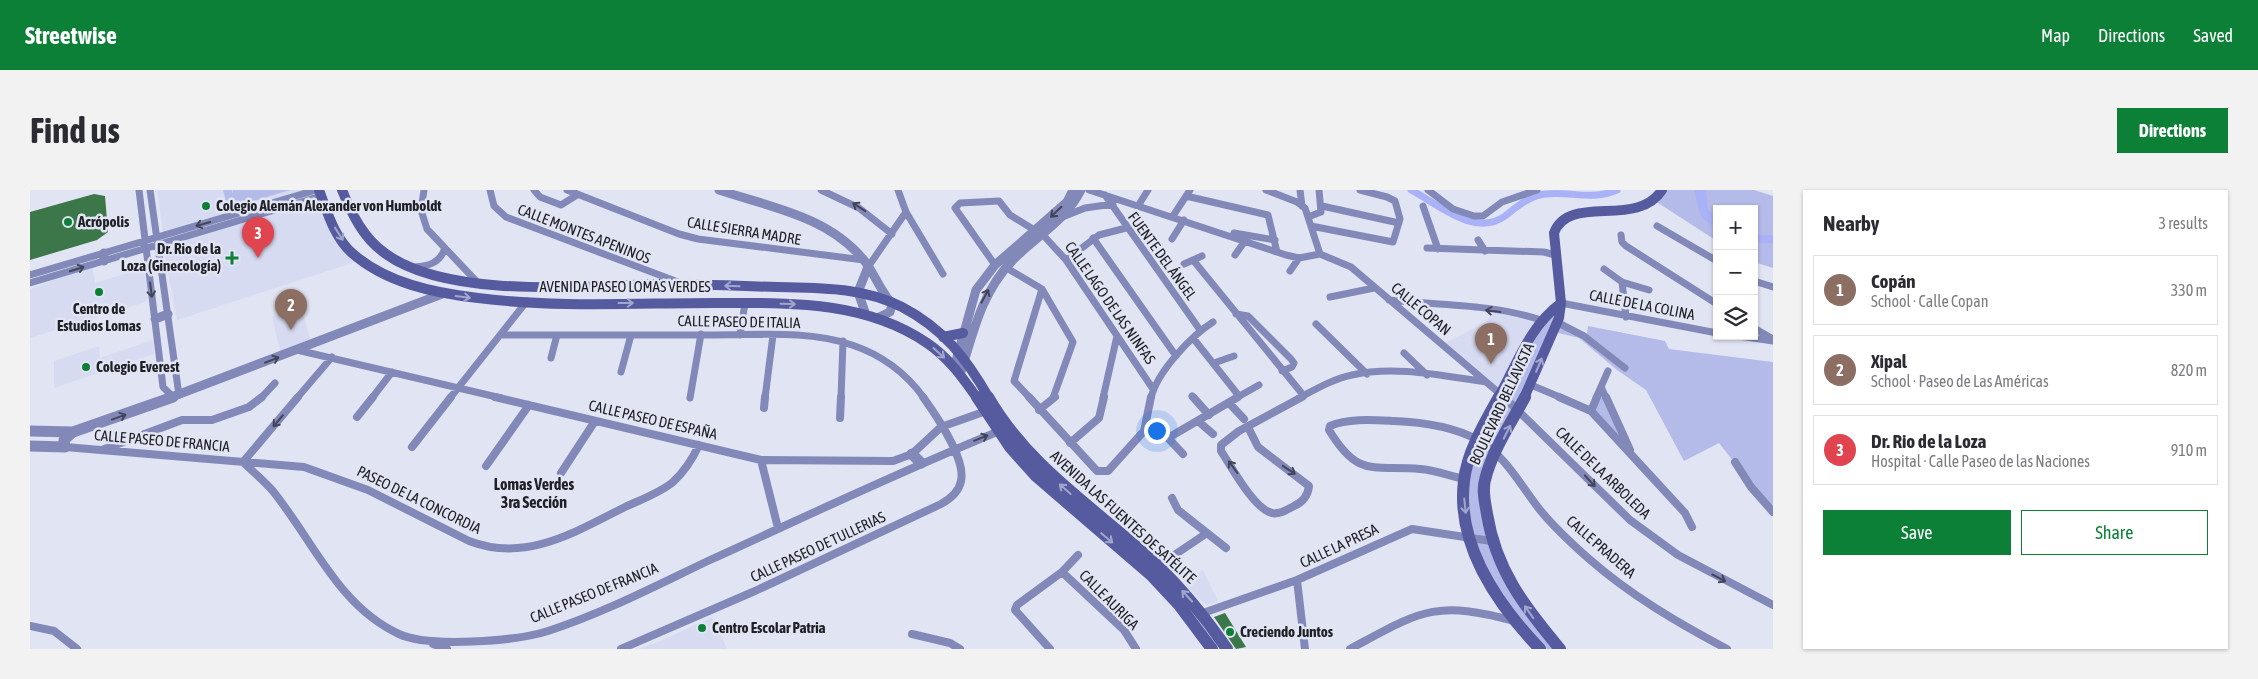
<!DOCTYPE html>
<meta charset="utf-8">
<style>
:root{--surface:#fff;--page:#f2f2f3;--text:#2b2b33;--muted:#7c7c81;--line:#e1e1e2;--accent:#0d8038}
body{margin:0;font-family:"Asap Condensed",sans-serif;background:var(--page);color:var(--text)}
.controls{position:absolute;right:15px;top:15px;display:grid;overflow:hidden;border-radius:0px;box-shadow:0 1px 4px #0004}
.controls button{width:45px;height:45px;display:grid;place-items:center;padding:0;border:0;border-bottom:1px solid var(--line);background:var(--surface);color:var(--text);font:25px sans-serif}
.you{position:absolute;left:1126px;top:240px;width:18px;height:18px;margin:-12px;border:4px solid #fff;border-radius:50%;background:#1a73e8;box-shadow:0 0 0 8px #1a73e833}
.badge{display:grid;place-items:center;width:32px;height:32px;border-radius:50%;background:var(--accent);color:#fff;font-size:16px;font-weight:700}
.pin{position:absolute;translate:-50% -41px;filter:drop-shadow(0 1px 2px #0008)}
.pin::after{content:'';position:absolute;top:26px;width:18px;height:15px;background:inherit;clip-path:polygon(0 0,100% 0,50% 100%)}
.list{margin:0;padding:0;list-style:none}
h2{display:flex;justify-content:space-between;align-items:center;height:65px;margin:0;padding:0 20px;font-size:21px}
h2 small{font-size:16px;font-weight:400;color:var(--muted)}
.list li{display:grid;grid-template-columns:32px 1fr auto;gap:15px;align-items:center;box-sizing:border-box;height:70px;margin:0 10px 10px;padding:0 10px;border:1px solid var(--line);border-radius:0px}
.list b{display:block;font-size:19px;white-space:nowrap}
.list p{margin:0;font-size:16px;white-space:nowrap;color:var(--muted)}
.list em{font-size:16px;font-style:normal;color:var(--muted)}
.actions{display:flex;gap:10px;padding:15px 20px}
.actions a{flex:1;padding:11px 0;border:1px solid var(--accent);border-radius:0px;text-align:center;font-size:18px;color:var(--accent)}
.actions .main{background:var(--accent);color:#fff}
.icon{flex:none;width:28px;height:28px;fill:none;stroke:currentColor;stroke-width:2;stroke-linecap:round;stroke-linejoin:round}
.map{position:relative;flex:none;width:1743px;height:459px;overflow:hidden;border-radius:0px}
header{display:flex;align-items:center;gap:30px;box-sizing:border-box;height:70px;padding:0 25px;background:var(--accent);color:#fff}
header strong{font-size:24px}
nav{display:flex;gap:28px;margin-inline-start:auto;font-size:18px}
.intro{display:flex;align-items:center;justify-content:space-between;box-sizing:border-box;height:120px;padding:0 30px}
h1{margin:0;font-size:35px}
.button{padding:12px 22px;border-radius:0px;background:var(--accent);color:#fff;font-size:18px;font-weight:700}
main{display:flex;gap:30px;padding:0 30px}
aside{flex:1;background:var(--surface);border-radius:0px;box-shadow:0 1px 4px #0004}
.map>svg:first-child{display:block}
.built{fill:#d7dbf2}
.green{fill:#b4bbe9}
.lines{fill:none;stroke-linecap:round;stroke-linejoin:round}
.canal{stroke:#a9b2f6;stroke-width:7}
.river{fill:#a9b2f6;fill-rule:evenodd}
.building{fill:#3b7748}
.minor-far1{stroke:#8289b8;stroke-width:7}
.minor{stroke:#8289b8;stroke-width:8}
.tertiary-far1{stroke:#8289b8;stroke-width:9}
.tertiary{stroke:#8289b8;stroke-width:11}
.secondary-far1{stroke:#565b9f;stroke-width:10}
.secondary{stroke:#565b9f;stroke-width:12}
.oneway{stroke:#424559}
.oneway2{stroke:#a2a6cd}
.poi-dot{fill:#0d8038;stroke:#e1e4f3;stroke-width:2}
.labels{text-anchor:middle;stroke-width:5;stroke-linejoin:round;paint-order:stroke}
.poi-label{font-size:15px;font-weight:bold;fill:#202126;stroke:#e1e4f3;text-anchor:start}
.street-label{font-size:15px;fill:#202126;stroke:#e1e4f3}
.neighbourhood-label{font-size:16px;font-weight:bold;fill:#202126;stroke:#e1e4f3}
</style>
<header>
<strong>Streetwise</strong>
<nav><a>Map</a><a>Directions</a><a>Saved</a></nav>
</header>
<div class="intro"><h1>Find us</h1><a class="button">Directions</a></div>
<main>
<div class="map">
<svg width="1743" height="459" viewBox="0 0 1743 459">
<rect width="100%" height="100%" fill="#e1e4f3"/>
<!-- built -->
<path class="built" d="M127 0H274L133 43Z
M288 10 317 64 325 72 147 130 133 56Z
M62 76 65 93 114 78 118 111 0 148V99Z
M271 117 281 152 251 164 242 127Z
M1463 120 1511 130 1470 204 1412 155 1457 131Z
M123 150 124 164 24 198V171L69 156 70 168Z
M1173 380 1187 409 1188 412 1175 415 1155 394Z
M682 427 697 459H609L633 450Z"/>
<!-- green -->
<path class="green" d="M193 0H202L203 4V0H260L198 19Z
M1632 0H1724L1743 6V78L1724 72V19H1687V51L1625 11Z
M1531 113 1530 129 1557 144 1558 136 1635 151 1639 159 1743 172V322L1689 253 1654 271 1616 200 1587 180 1549 148 1524 142 1455 289 1461 351 1530 459H1510L1447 367 1434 310 1449 250 1498 156Z
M1572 199 1603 268 1561 221Z"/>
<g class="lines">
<!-- canal -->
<path class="canal" d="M1381 0C1408 14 1445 48 1475 26 1488 16 1499 6 1515 4 1541 1 1562 11 1587 0"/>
<!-- river -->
<path class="river" d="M1664 0H1676L1678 20 1687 27V37C1666 30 1669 16 1664 0Z
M1724 45H1743V53H1724Z"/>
</g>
<!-- building -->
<path class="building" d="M64 4 75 6 78 42 67 50 0 70V22Z
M1195 423 1216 457 1206 459 1184 427Z"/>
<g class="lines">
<!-- minor-far1 -->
<path class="minor-far1" d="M109 0 133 197 143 207
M120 0 149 205
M394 0 391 20 397 39 448 93
M460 0 464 16 476 27 648 92
M504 0 510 7 531 15 547 5
M537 0 649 44 668 49 834 70
M791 0 829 18 862 44
M868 0 876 22 913 84
M1059 0 1256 65 1269 68 1290 64
M1236 0 1267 12 1275 18 1290 64
M1270 0 1272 16
M1398 0 1423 19 1444 26H1453L1472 12 1507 0
M1075 5 1170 140
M1156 6 1238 25 1247 62
M1108 16 1118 0
M1292 16 1369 33
M1393 16 1408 59
M1035 26 1055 18 1083 14
M1143 26 1160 0
M1278 27 1291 22 1289 0
M1281 36 1363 52 1370 29 1365 11 1357 7 1330 0
M1627 36 1687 71
M1204 43 1245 50
M1013 45 1036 70 1123 199
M1591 45 1592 52 1596 56 1687 114
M1063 48 1146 166
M1142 49 1154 30
M1448 50 1455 61
M1397 58 1514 62 1525 65
M1290 64 1321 77 1475 208
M1205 65 1215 51
M1036 70 1069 45 1096 38
M1163 70 1274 206
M1154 74 1172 66
M965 75 925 18 930 13 969 11 980 25 1006 41
M384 77C399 76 410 73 415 58
M838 77 876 22
M975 77 1012 99 1043 152 1023 208
M1574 79 1592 92 1619 100
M1260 81 1269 68
M0 85 286 0
M1724 91 1743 97
M1592 92 1596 127
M0 93 291 6
M1300 107 1344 98
M1359 110C1409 115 1463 114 1511 130
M1531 113 1687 143
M1206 124 1218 126 1261 169 1264 173 1262 177 1252 181
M1528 133 1554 146 1595 178
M1286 134 1337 184
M1724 138 1743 149
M470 145C541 145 612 145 683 145 728 145 779 140 822 155 852 165 876 183 894 208
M710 145 715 113
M1709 146 1743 151
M1163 148 1209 206
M267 160 471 208
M1374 163 1397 185
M521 168 527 145
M1184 173 1204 166
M591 182 601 145
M1501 195 1532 208
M1572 199 1576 208
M1162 206 1164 208
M231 208 245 193
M267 208 302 167
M342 208 362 182
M420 208 497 111
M660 208 671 144
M735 208 743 145
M811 208 813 151
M1000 208 984 191 1012 99
M1073 208 1087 146
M1121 208C1127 182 1161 146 1183 132
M1206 208 1229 195
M1269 208C1286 199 1303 189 1322 185 1365 175 1413 186 1456 192
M1566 208 1578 181"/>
<!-- minor -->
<path class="minor" d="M465 207 731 270 863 271 882 264 911 237 959 220
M999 207 1067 281H1078L1114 241 1121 207
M1163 207 1179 225
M1474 207 1600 330 1648 365 1743 415
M1529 207 1561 221
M1567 207 1561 221 1655 323 1662 337
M1576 207 1600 260
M1200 214 1214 229
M734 218 735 207
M1009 220 1025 207
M327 227 343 207
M810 228 811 207
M1168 231 1183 244
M1218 237 1228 257 1279 296C1278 306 1273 312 1264 316 1258 319 1249 325 1242 323 1224 319 1201 276 1191 261V255L1209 241 1272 207
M1114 241 1138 248 1208 207
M1138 248 1153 264
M1040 253 1069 228 1074 207
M35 257 274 277 338 300 439 351C496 373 545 342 595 317 610 310 630 303 643 292 655 281 662 270 669 255
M382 257 421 207
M72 260 152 230H182L219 217 232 207
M731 270 748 338
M213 272C222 281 233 290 242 300 283 350 308 416 369 444 398 458 487 451 518 441 574 423 627 395 680 370 777 326 873 280 972 240
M213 272 268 207
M1705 272 1721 297 1743 322
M456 276 499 215
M531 283 565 231
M1435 289C1420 286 1405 280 1390 279 1342 275 1328 288 1299 240L1300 236C1318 228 1344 230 1364 231 1392 232 1422 236 1448 250 1475 265 1491 296 1510 320 1524 337 1541 353 1558 368 1600 405 1648 433 1697 459
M1142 308 1148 320 1196 358
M1128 376 1177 343
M1032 382 1094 440 1106 459
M1267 390 1275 459
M1173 423 1267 390 1382 339 1461 351
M0 436 24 441 47 459
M882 444 920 453 930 459
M403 454 417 459
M591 459 725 401 911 314C920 309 929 302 931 291 936 269 906 225 893 207
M1020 459 985 420 987 415 1032 382 1048 365
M1320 459C1389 422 1404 409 1484 431"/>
<!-- tertiary-far1 -->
<path class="tertiary-far1" d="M689 0C740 17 797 26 833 69 844 82 849 99 862 114L860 122 847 128
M74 63V71
M836 125 828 102 838 77
M125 129 138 124
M924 178 946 100 965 75 1037 12 1043 0
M930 185C943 144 951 103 982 71 1006 46 1035 32 1051 0
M139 208 412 104"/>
<!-- tertiary -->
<path class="tertiary" d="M0 241 43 242
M0 256 35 257 34 250 43 242 143 207
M882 264 891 273"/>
<!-- secondary-far1 -->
<path class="secondary-far1" d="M289 0C297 21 304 47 322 63 356 93 404 103 448 108 526 118 607 113 685 113 758 113 834 110 897 153 918 167 933 188 947 208
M312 0C322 25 334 49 356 64 419 109 555 96 630 94 669 94 708 96 747 97 790 98 832 97 872 117 914 139 936 168 959 208
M913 147 933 143
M1468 208C1488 173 1498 138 1531 113
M1494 208 1529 128 1531 113 1524 43C1539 3 1607 39 1632 0"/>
<!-- secondary -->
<path class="secondary" d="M947 207 980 257 1006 286 1121 385 1149 415 1182 459
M958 207C1000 280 1070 321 1129 377 1155 402 1177 430 1197 459
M1469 207C1455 232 1437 262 1434 291 1426 355 1468 415 1510 459
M1495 207C1481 233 1462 261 1455 290 1452 301 1455 312 1457 324 1466 380 1494 416 1530 459"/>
</g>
<!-- one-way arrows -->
<defs><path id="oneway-shaft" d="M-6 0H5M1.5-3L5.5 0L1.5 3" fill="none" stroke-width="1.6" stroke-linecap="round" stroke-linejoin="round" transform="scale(1.25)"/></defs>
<g class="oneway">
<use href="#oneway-shaft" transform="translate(829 17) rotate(-147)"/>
<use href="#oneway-shaft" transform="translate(1026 22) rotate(136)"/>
<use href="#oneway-shaft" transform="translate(173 34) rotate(164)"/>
<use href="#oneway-shaft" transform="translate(47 79) rotate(-17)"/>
<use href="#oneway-shaft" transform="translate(121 100) rotate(83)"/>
<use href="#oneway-shaft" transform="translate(955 106) rotate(-62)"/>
<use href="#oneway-shaft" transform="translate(1463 121) rotate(-173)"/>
<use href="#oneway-shaft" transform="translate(242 170) rotate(-21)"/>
<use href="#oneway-shaft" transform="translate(89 227) rotate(-20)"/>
<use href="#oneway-shaft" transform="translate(248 231) rotate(130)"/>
<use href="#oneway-shaft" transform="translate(951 248) rotate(-22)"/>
<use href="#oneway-shaft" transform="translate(1203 277) rotate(-126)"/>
<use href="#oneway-shaft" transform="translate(1259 280) rotate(33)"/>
<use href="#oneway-shaft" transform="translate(1560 291) rotate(47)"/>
<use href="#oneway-shaft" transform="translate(1689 388) rotate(28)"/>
</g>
<g class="oneway2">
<use href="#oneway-shaft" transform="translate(309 44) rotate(58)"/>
<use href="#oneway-shaft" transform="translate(702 96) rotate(-178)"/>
<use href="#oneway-shaft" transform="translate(433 107) rotate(7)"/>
<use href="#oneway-shaft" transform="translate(596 113)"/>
<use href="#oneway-shaft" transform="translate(758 114) rotate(1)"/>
<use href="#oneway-shaft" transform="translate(909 163) rotate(42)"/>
<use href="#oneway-shaft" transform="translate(1509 175) rotate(-67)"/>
<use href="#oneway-shaft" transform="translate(1477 242) rotate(-63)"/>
<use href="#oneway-shaft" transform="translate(1035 299) rotate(-138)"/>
<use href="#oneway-shaft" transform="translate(1435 316) rotate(84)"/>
<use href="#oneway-shaft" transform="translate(1077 348) rotate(40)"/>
<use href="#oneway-shaft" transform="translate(1157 406) rotate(-133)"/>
<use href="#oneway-shaft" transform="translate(1499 422) rotate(-125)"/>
</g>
<!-- markers -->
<g class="poi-dot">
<circle cx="176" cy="16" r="5"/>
<circle cx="38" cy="32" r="5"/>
<path d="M199.5 60.5h5v5h5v5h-5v5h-5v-5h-5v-5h5z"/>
<circle cx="69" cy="102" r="5"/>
<circle cx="56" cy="177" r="5"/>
<circle cx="672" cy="438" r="5"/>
<circle cx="1200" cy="442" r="5"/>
</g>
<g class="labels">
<!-- poi labels -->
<g class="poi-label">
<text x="186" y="21">Colegio Alemán Alexander von Humboldt</text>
<text x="48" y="37">Acrópolis</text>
<text x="191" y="64" text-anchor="end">Dr. Rio de la<tspan x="191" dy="17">Loza (Ginecología)</tspan></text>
<text x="69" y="124" text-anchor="middle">Centro de<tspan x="69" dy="17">Estudios Lomas</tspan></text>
<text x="66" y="182">Colegio Everest</text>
<text x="682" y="443">Centro Escolar Patria</text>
<text x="1210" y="447">Creciendo Juntos</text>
</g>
<!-- street labels -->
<g class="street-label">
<text transform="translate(714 41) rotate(9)" y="5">CALLE SIERRA MADRE</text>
<text transform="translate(554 44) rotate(21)" y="5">CALLE MONTES APENINOS</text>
<text transform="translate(1132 66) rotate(54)" y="5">FUENTE DEL ÁNGEL</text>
<text x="595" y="102">AVENIDA PASEO LOMAS VERDES</text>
<text transform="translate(1080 113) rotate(55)" y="5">CALLE LAGO DE LAS NINFAS</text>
<text transform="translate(1612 115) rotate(11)" y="5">CALLE DE LA COLINA</text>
<text transform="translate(1391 119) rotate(40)" y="5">CALLE COPAN</text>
<text transform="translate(709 132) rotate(1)" y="5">CALLE PASEO DE ITALIA</text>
<text transform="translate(1472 214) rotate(-65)" y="5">BOULEVARD BELLAVISTA</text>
<text transform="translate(623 230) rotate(13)" y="5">CALLE PASEO DE ESPAÑA</text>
<text transform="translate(132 251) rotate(5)" y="5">CALLE PASEO DE FRANCIA</text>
<text transform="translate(1573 283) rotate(44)" y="5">CALLE DE LA ARBOLEDA</text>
<text transform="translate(389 310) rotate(26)" y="5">PASEO DE LA CONCORDIA</text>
<text transform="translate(1093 327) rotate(42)" y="5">AVENIDA LAS FUENTES DE SATÉLITE</text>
<text transform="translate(1309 356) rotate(-25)" y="5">CALLE LA PRESA</text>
<text transform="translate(788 357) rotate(-25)" y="5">CALLE PASEO DE TULLERIAS</text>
<text transform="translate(1571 357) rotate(41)" y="5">CALLE PRADERA</text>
<text transform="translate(564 403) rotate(-22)" y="5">CALLE PASEO DE FRANCIA</text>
<text transform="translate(1079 410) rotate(45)" y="5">CALLE AURIGA</text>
</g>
<!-- neighbourhood labels -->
<g class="neighbourhood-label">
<text x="504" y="300">Lomas Verdes<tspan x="504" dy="18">3ra Sección</tspan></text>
</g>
</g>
</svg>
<div class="controls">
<button>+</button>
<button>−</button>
<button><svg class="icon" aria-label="layers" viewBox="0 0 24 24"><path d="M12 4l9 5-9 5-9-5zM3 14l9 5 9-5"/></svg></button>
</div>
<div class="you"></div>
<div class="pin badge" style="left:1461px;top:174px;background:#8d6e63">1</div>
<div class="pin badge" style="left:261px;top:140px;background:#8d6e63">2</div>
<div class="pin badge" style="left:228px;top:68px;background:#e0444e">3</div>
</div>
<aside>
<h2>Nearby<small>3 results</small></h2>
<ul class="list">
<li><span class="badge" style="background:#8d6e63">1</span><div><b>Copán</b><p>School · Calle Copan</p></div><em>330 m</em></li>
<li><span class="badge" style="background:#8d6e63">2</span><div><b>Xipal</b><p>School · Paseo de Las Américas</p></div><em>820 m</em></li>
<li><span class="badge" style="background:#e0444e">3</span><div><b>Dr. Rio de la Loza</b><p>Hospital · Calle Paseo de las Naciones</p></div><em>910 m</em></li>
</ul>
<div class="actions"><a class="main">Save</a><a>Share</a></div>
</aside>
</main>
